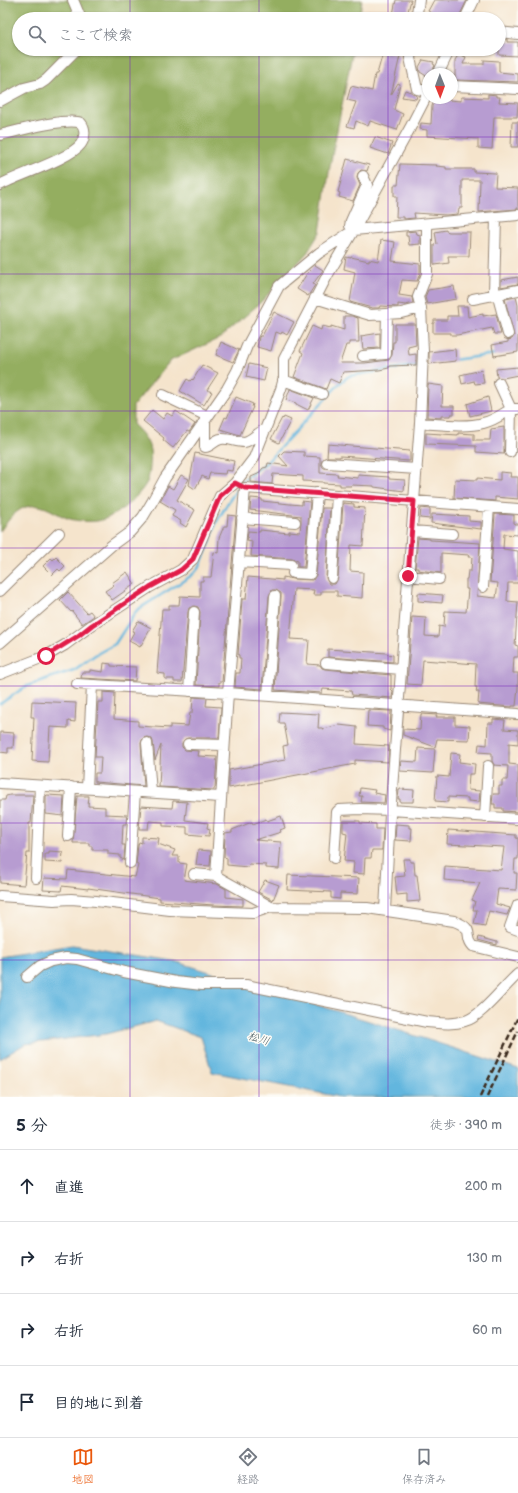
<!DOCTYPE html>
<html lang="ja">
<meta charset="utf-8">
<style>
:root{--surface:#fff;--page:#f2f2f3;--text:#1f2937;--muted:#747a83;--line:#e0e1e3;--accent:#ea580c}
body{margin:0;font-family:"Balsamiq Sans","Klee One",sans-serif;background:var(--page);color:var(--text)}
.compass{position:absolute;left:422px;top:68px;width:36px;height:36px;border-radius:50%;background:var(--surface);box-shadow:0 1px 3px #0004;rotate:179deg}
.stop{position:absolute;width:12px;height:12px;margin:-9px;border:3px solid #e11d48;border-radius:50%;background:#fff}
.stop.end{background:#e11d48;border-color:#fff;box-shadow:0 1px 4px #0008}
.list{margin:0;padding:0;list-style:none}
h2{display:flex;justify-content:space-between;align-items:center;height:52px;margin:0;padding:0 16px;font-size:17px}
h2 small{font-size:13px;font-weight:400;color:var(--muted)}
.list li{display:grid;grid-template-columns:26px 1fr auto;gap:12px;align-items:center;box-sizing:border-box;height:72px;padding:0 16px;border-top:1px solid var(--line)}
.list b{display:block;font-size:15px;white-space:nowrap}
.list em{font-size:13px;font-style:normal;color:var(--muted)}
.icon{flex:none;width:22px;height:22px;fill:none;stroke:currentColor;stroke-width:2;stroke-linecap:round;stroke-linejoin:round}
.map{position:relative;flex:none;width:518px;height:1097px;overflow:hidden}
.search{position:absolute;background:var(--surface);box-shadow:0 1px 3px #0004;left:12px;right:12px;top:12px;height:44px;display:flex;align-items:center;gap:10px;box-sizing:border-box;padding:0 14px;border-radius:22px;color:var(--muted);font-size:15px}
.sheet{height:340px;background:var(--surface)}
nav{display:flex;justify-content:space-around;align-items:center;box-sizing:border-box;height:56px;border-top:1px solid var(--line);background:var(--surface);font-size:11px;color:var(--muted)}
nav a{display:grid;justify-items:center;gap:2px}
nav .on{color:var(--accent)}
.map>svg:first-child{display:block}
.forest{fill:#94ae60;stroke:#686c3f}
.water{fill:#62b6de;stroke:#4e707e}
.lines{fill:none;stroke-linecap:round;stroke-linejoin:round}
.stream{stroke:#62b6de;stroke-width:2.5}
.building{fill:#b79cd1}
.minor-casing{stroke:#988775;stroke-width:12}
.minor{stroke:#fff;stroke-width:10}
.rail{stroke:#3b2a1e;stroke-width:2.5;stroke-dasharray:6 3;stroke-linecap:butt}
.route{stroke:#e11d48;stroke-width:5}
.grid{fill:none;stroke:#7b2cbf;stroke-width:1;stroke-opacity:0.55}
.labels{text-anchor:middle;stroke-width:3;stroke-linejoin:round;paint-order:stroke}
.water-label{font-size:11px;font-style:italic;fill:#495b61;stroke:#fdfcf7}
</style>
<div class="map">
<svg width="518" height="1097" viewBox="0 0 518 1097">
<rect width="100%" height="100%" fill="#fdfcf7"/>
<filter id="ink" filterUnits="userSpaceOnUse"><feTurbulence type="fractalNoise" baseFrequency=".025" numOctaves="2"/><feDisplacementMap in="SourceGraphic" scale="8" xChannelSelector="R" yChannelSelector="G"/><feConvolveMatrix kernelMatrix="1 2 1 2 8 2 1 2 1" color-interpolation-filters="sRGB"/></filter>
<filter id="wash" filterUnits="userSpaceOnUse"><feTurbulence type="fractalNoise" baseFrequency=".012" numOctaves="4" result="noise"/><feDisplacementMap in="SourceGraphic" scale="16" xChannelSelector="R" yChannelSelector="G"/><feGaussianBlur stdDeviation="0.9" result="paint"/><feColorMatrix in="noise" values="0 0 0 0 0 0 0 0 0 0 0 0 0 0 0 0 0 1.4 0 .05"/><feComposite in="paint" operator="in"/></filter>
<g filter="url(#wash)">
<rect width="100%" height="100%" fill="#f5e4cc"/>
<!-- forest -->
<path class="forest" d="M0 0H362L359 19H19V49H353L330 166 320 232 307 253 260 303 220 338 170 361 133 406V424C140 431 146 437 149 446 152 453 150 476 147 482 139 497 114 519 97 521 90 522 77 521 70 519 56 515 45 503 30 506 16 508 8 521 0 531Z"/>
<!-- water -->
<path class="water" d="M72 945 174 961 382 1025 518 1069V1097H340L212 1072 201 1037 156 1021 106 1034 25 1044 0 1059V957Z"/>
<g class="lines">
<!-- stream -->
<path class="stream" d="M453 360 496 354
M0 704 25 687 49 678 74 670 95 655 115 644 137 610 191 576 199 568 210 543 216 523 229 501 243 480 266 463 340 383 349 376 420 365"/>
</g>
<g id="blocks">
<!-- building -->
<path class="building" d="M396 0H411L406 19H392Z
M434 0H467L458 19H442L428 11Z
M499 39H507V42H518V56L499 55Z
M386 51 400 56 391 95 398 83 400 84 394 110 403 114 397 130 370 121 368 126 356 121 354 128 347 126 356 102 347 100 351 86 372 91 375 74H377L383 53 386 54Z
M459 54 466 57 463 64H484V60L499 61V72L518 74V82L455 80V60Z
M423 60 434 62 433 64 435 65 432 73 428 74V77L420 72 419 67Z
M405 90 411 92 417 96 416 99 402 97Z
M488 94 496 95V97H500L499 102 518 103 517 117H494L492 149 478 148V139L427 136V130L420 129 421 123 431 124 432 106 435 99 461 101V97L488 98Z
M512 122H518V147H511Z
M375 137 392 143 388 154 370 148Z
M347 159 369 165 367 171 361 170 358 173 357 178 360 185 353 201 339 197 340 193 338 192Z
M400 164 437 165 436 166 446 167V169H474V172L496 173 495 187 518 188V209L479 212 480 180H462V208H459L458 214 446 215 414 213 415 218 404 219V217H396L397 196H394V185H398Z
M446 230V231L449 232H470L469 256H448L449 263 435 265 434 263V245L437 244 435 232Z
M416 231 417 234 420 235V244L409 245 408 236H406V232Z
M381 240 395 242 392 261 420 264V273L417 281 402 280 399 295 412 297 413 303 406 305 398 304V307L380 306 379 308H372L350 302 355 272 344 269 346 257 351 258V257L369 261V259L378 261Z
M315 265 323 270 313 284 315 285 308 296 297 289 308 272Z
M518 277V284L501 287V280Z
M454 286 456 299 427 304 425 297 428 290Z
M516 297 518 305V352L494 356 492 345 508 342V340L512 339 514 336 505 299Z
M457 306H467L468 317 483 314V316L496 314 501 334H494L492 328 457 335H451V333H433V323H434V320H447V316H458Z
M274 312 294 322 287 335 282 332 281 334 276 332 271 351 257 347 259 337 260 336H262Z
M344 316H352L358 318 359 342H349V345H346L340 363H365L389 360 392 355 393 342H395V324H415L416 345 408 347 409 355 416 354V365L389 366V368L379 370 343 372 339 383 330 379 326 389 294 377 303 353 300 351 312 326 321 330 322 326 331 328V326L344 330Z
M380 333V348L363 349 361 336Z
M221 342 239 350 233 362 216 355Z
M455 349 456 361 429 364V352Z
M249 364 267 368 264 381 246 377Z
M202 365 218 373 207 390 212 392 204 405 180 391 187 379 190 381 192 379 193 380Z
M518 367V375L503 378 497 377 496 369Z
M482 370 484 383 475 384 474 381 462 384 460 375Z
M428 384 443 386 442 406H454V414H451V416H441V418L427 417Z
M290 389 314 398 308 410 296 404V403L286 400Z
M236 397 253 404 252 407H253L240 435 220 429 225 417 227 418Z
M488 397 491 411 470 416 467 404Z
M152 410 163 419 167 413 172 416 176 411 195 424 189 432 187 431 173 448 163 440 164 438 143 421Z
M284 417 291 420 279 443 271 439 282 418 283 419Z
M504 427V454L476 452V446L426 444V433L458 435V433L474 434V440H490L491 429Z
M328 444 410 451V461L340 456V457H327Z
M284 451 304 452V456L320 457V473L338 474 337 476 358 478V475L389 477V479L405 480 404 491 374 487V486L351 485V486H340V484L323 483V482L303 481V476L273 474 272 484 251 482V477L258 474 263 468 267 467 268 463 288 466 279 456Z
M195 453 234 461 232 471 226 470 225 474 210 473 208 479 202 476 195 489 189 485Z
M500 472 511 473 510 477H518V499L495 497V501L454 498 455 479 477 480V478L500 480Z
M181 475 189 479 177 500 195 510 186 527 180 523 181 521 172 516 175 510 160 501 168 486 173 489Z
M251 498 262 499V501L290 504 302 505V501L310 502 304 567H298V561L292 559 251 556 252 541 247 540 248 531 260 532V530L289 533V531L300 532 301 522V516L250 510Z
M343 503 354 504V507L365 508 363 546 351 545 350 571 363 572 362 598 337 596V591H321V595H313L314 590 294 589 290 639 309 640 307 664 320 665 322 668 325 669 391 675V689L393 691 392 698 352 695 351 691 323 689 322 693 275 690 281 596V593L276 590H272L269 596 262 689 235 687 236 673H240L241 658H239V655H238L242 599H246L248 577 283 580V577L293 579 313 580 316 575 322 508H330L326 578 329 584H335L338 578Z
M421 508 430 509V519L420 518Z
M432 514 469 516V521L481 522V529L431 523Z
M495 514 514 515V524H518V535L504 534 503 549 518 551V583H508L507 601 518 602 515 645 518 646V657H514L513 673H518V688L516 706H512V707L478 704 479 692H476L477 687H475L476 664 423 660 421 685 407 684 412 617 426 618 425 636 438 637 439 626 444 627 445 611 466 612 468 589H466V579H467L468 571H471L472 557H468L469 555 441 553V573L418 570V568H415L418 538 430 539V540L480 543 477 596 496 598 498 583 490 582Z
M228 515 236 516 222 682H219V686L196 685 200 612 198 607 194 606 189 608 188 612 182 682H174V679H165V674L157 673 162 609H169V605H179L180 596 200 597V581H203V577H211L214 552 218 553 219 538 224 526H227Z
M56 557 65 566 60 571 58 569 52 575 43 566 51 558 53 560Z
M127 572 135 584 112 600 105 591 114 585 112 583Z
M68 592 87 613 90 611 94 616 82 624 72 611 71 612 60 600Z
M418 593 443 595 442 603 418 601Z
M138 621 151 628 140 647 129 641 134 632 132 631Z
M328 649 387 653V654L393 655V662L328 657Z
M104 663 111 664V666L136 667 135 681 81 678 82 672H90V670L103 672Z
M103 692 115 693 114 719 138 721V726L170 728V725L188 726 190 713H192L193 697 207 698 206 706 221 707 219 738H188L185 739 182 743V747L185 750 199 751 198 756 217 757 215 788H214V790L159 787 161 745 155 760 153 742 152 739 147 737 143 738 141 743 144 786 95 782V773H100L101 757H95L98 702H103Z
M32 701 76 703 75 722 68 721V728L50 727 48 762 32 761 34 717H31Z
M368 710 391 711 390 731 383 729V727L367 726Z
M280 712 319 714 318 728H322L323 729 339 725 357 727 356 744 389 746 388 762 355 760V764L229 788V770L285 760 283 746 288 745 284 723H279Z
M421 714 437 715 436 717H455V725L470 726 469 740 437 739 435 747 403 735V729L420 730Z
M493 719 505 720 504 729 518 730V744L509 743V764L518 765V812L503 811V808H495V804H492L493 794H499V786H502V780H507L508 766 494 765 492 761V753L478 752 479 744 487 745 488 723H493Z
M0 732 14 733 13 748H8V753L0 752Z
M418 748 435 749 433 773 400 771 401 761 417 762Z
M451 753 460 754 459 762 475 764 474 774H469L468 790 480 791 479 802 468 801V798L448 797V802L435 801 437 776 449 777Z
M360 788 375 790 374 793 385 795 384 803 361 802 362 796H359Z
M400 789 414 790 413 802H400V799H398L399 790H400Z
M10 795H33L31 823H29V853H27L24 885 0 883V800H5L6 796Z
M47 795 64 796 63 816 46 814V796Z
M77 796H89L88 806 105 807V814L127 815 126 824H123L122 845H125L124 860 120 858V855L108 854V850H92V846H89V843H73Z
M173 801 187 802 185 820 208 823 207 828 210 829 209 836 187 834V827L163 826V822L149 821 148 829H139L141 806 172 808Z
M281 816 285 828 280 830 281 832 255 840 281 842 279 869 266 868V865L249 864 248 867 227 865V858L224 857 225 833 232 832V830L252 822 253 824 266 819 267 821Z
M343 821H360V823L376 824V829H383L382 850H372L371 858H365L364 874 353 873 354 862 344 861 347 833 343 832Z
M396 824 409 825V828H412L411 841 395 840Z
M448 830 516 835V838H518V859H515L514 873H517L516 890 498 889 496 904 510 908 507 915 489 911 485 926 474 924 477 910H473L475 901 472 900 480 883 444 880 445 866 501 870 504 847 447 844Z
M142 837 159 838 158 844 175 850 172 856H179V863L187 864 184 880 217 884 226 889V897L243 899V906L213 905 160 901V898L88 888V889L62 886 61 891 43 890 44 878 67 879 68 870 135 877 138 865 136 864 138 845 139 842 142 843Z
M198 850 211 851 210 866 196 865Z
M49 851 63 852 62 863 45 862V854H49Z
M403 859H410V862H414L415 875H417L420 901 407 902V894L397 895 395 877 405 876Z
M288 875 359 878 358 894 340 893V899L331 898V892L287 890Z
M265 880 279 885 273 900 258 892Z
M479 937 497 942V945L478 940Z"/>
</g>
</g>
<g filter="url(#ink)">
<use href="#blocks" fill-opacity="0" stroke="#988775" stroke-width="1"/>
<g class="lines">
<defs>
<path id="minor" d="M73 0 81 19
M416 19 419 0
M465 19 474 0
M499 32 518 34
M412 49 410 58 417 89 428 91
M438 74 450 49
M452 86 518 89
M0 101 24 88 40 84 46 80 77 49
M0 135C17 131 67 117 81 123 86 129 85 138 81 144 70 159 18 175 0 185
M496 218 494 293 498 297 508 334
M354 230 350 226 351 221 367 185 363 176
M315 298 370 315 401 313 421 308
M473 299 518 290
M363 356 386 354 387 314
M283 380 322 394
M499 383 511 409H518
M163 395 207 416
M205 419V447C211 447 214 440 221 439 229 438 236 442 244 442 252 441 258 432 266 429
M420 423C439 424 465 428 483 423 493 421 503 414 511 409
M510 452 511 409
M327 463 417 469
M518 509 245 488 228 693 216 876 271 907 367 908 454 921C477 930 463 935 473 946L518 957
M242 518 295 522
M412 531 452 534
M239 562 291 565
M293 573 310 574 317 493
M408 576 439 579
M332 578 337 495
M483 587 489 507
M0 591 59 533
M0 643 112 545 130 532 143 517 152 502 165 478 227 389 237 371 247 346 279 286 319 253 354 230 518 215
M326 663 401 669
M0 674 46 656 65 645 92 625 150 587 181 570 193 559 220 496 235 483 254 458 281 389 284 378V359L327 276 354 230 410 128 428 93
M77 684 228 693 518 714
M189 691 194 612
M268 696 275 596
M147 743 151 792
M188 744 224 745
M0 783 220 797
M87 788 92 685
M485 817 488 766
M68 836 71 787
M334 858 337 812 339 810 360 809 391 810 518 819
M130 863 135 792
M194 874 216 876
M36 878 40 786
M0 896 54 900 71 899 96 901 170 910 253 913 271 907
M518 905 510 927 518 930
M385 910 390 815 420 423 423 351 421 308 418 297 427 274V224
M27 977 40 966 51 961 66 958 77 959 124 972 176 982 202 985H246L427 1022C440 1023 452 1025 465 1021 481 1017 504 986 518 974"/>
</defs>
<!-- minor casing -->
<use href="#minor" class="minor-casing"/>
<!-- minor -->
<use href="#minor" class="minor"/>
<!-- rail -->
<path class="rail" d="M480 1097 518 1017
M487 1097 518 1031"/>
</g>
</g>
<g class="lines" filter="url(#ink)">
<!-- route -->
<path class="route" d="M46 656 78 636 92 625 150 587 181 570 193 559 220 496 235 483 245 488 414 501 408 576"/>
</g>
<!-- grid -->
<path class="grid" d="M130 0V19M259 0V19M388 0V19M130 49V1097M259 49V1097M388 49V1097M0 137H518M0 274H518M0 411H518M0 548H518M0 686H518M0 823H518M0 960H518"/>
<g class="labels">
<!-- water labels -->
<g class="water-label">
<text transform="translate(259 1038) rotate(18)" y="4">松川</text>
</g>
</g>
</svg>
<svg class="compass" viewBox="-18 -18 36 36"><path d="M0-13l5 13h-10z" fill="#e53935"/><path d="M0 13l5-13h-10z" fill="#747a83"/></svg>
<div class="stop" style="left:46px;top:656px"></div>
<div class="stop end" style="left:408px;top:576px"></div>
<div class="search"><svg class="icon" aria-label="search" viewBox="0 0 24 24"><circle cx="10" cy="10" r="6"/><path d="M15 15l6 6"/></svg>ここで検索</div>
</div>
<section class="sheet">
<h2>5 分<small>徒歩 · 390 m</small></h2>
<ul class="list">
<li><svg class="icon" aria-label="ahead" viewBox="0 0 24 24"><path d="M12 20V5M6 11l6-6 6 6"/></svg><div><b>直進</b></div><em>200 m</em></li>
<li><svg class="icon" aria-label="right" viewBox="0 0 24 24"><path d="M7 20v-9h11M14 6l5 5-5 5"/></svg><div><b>右折</b></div><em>130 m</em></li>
<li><svg class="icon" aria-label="right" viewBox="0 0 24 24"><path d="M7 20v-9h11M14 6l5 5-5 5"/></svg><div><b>右折</b></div><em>60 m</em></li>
<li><svg class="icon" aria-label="arrive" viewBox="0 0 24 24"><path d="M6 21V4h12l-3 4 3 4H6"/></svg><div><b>目的地に到着</b></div></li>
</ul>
</section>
<nav>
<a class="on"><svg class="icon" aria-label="map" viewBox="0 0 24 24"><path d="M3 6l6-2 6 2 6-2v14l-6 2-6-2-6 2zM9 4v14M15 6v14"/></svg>地図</a>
<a><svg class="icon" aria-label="directions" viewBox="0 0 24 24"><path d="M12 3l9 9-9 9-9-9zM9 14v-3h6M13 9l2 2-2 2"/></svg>経路</a>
<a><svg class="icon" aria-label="saved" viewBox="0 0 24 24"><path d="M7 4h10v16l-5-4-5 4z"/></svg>保存済み</a>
</nav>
